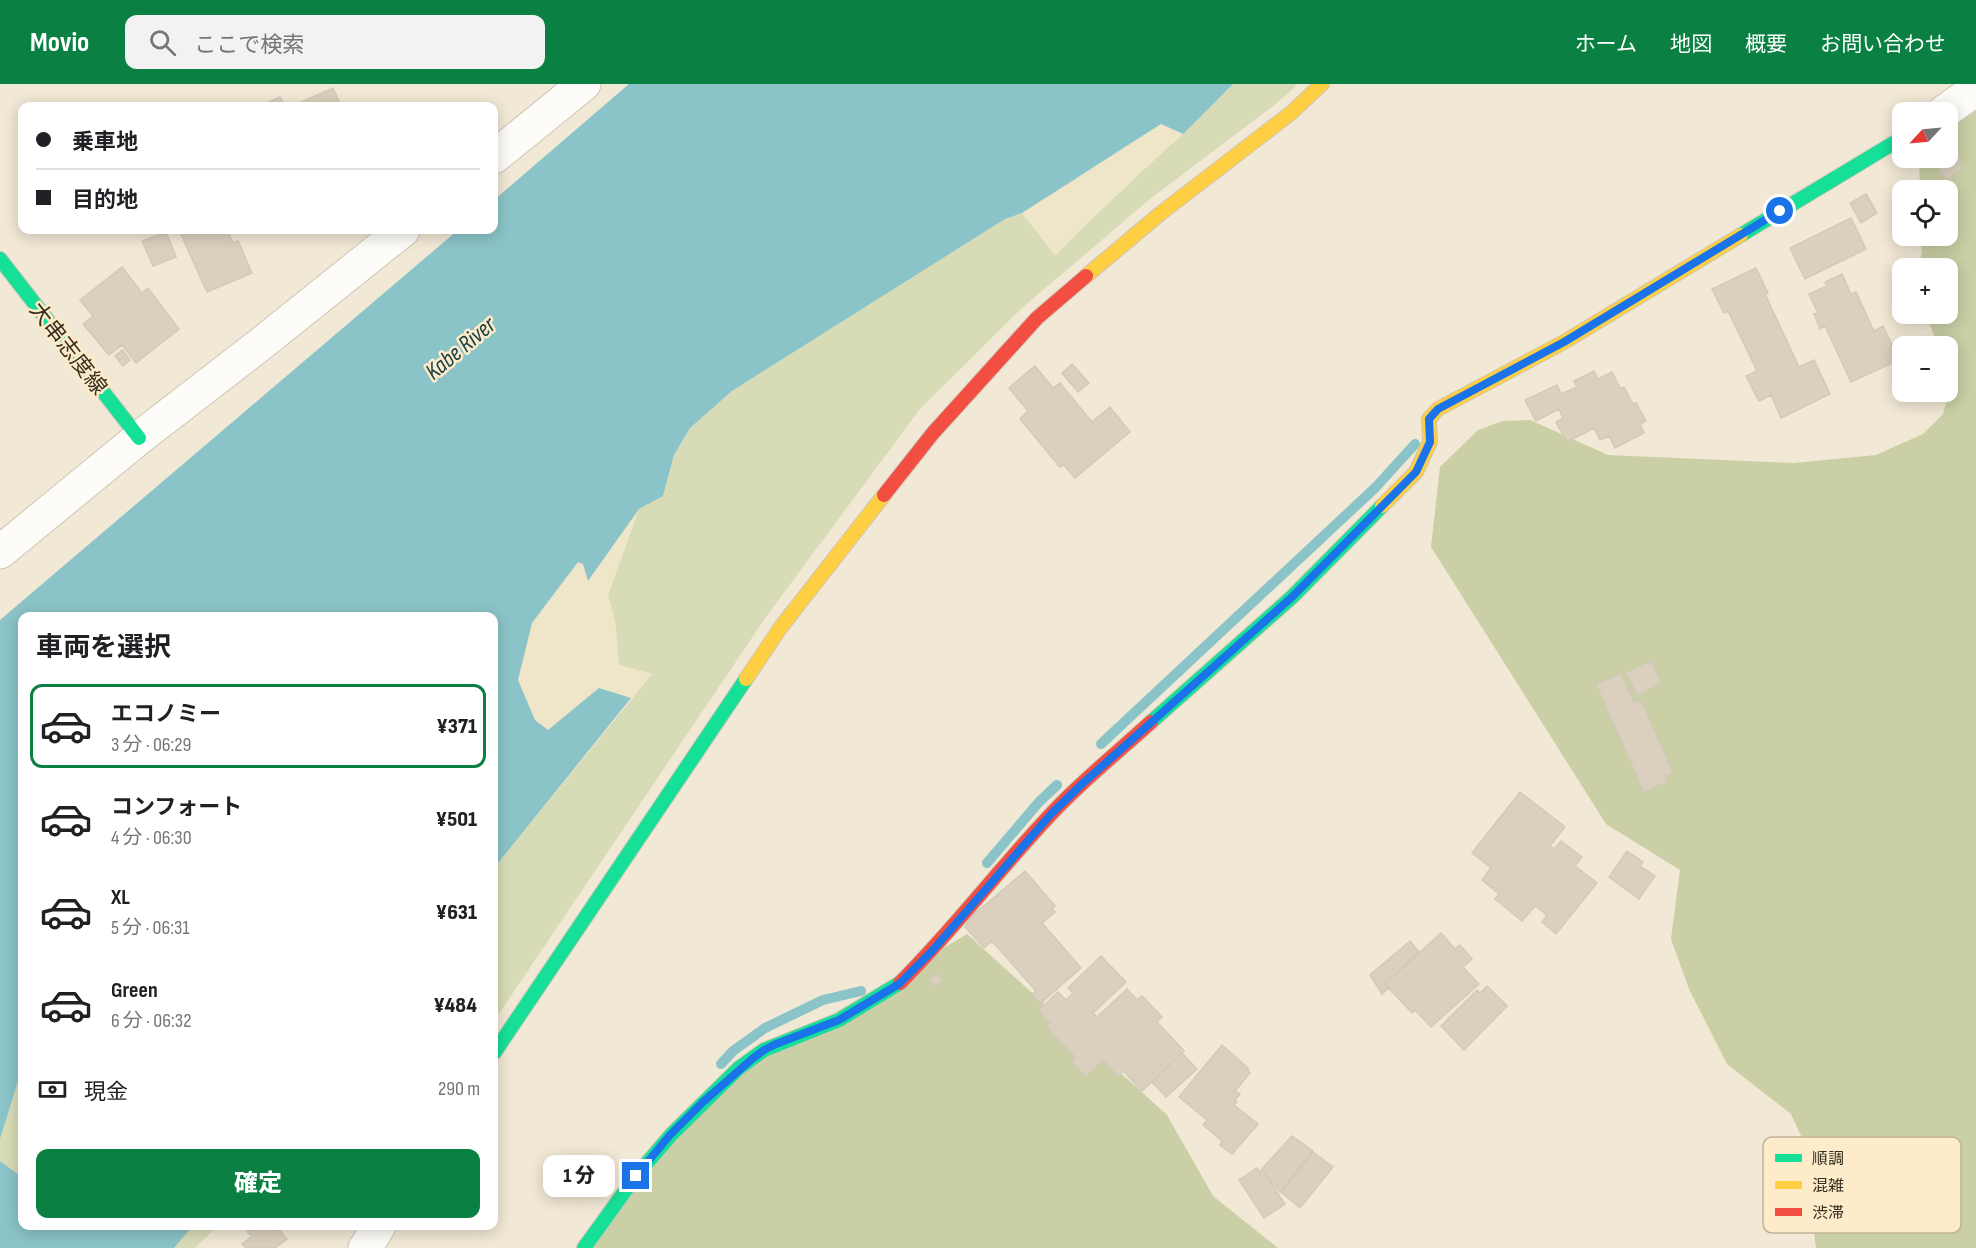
<!DOCTYPE html>
<html lang="ja">
<head>
<meta charset="utf-8">
<style>
	body { margin:0; font-family:"Sofia Sans Condensed","Noto Sans JP",sans-serif; background:#f2f2f2; color:#202124; height:100vh; display:flex; flex-direction:column; font-size:22px; white-space:nowrap }
	* { box-sizing:border-box; margin:0 }
	p { font-size:20px; color:#757577 }
	.icon { flex:none; width:33px; height:33px; fill:none; stroke:currentColor; stroke-width:2; stroke-linecap:round; stroke-linejoin:round }
	.map { position:relative; flex:1; overflow:hidden }
	.drawer { position:absolute; left:18px; top:528px; width:480px; height:618px; display:flex; flex-direction:column; background:#fff; border-radius:12px; box-shadow:0 3px 15px #0003 }
	.drawer>* { flex:none }
	.top-card { position:absolute; left:18px; top:18px; width:480px; height:132px; border-radius:12px; box-shadow:0 3px 15px #0003; display:grid; align-content:center; height:132px; padding:0 18px; background:#fff }
	.needle { width:39px; rotate:244deg }
	.fabs { position:absolute; left:1892px; top:18px; display:grid; gap:12px }
	.fabs a { display:grid; place-items:center; width:66px; height:66px; border-radius:12px; background:#fff; box-shadow:0 3px 15px #0003; font-size:30px }
	.end { position:absolute; width:27px; height:27px; margin:-14px; border:8px solid #1a73e8; background:#fff; box-shadow:0 0 0 3px #fff }
	.from { border-radius:50% }
	.bubble { position:absolute; height:42px; border-radius:12px; background:#fff; box-shadow:0 3px 15px #0003; font-size:20px; font-weight:800; line-height:42px; text-align:center }
	.top-card b { display:flex; align-items:center; gap:21px; height:57px; font-size:22px }
	.top-card b+b { border-top:2px solid #e0e0e0 }
	.top-card i { width:15px; height:15px; background:#202124 }
	ul { padding:0; list-style:none }
	li { display:flex; align-items:center; gap:18px; height:84px; margin:0 12px 9px; padding:0 6px; border:3px solid transparent; border-radius:12px }
	li div { flex:1 }
	li b { display:block; font-size:22px }
	li em { font-style:normal; font-weight:800 }
	li.current { border-color:#0b8043 }
	li>.icon { width:54px; height:54px; stroke-width:1.5 }
	h2 { padding:0 18px; font-size:27px; line-height:72px }
	.pay { display:flex; align-items:center; gap:15px; height:66px; padding:0 18px; font-size:22px }
	.pay p { margin-inline-start:auto }
	.action { display:flex; gap:12px; margin-top:auto; padding:12px 18px }
	.action a { flex:1; height:69px; border-radius:12px; background:#0b8043; color:#fff; font-size:24px; font-weight:800; line-height:69px; text-align:center }
	header { display:flex; align-items:center; gap:36px; box-sizing:border-box; height:84px; padding:0 30px; background:#0b8043; color:#fff }
	header strong { font-size:28px }
	nav { display:flex; gap:33px; margin-inline-start:auto; font-size:21px }
	.search { width:420px; height:54px; background:#f2f2f2; display:flex; align-items:center; gap:15px; box-sizing:border-box; padding:0 21px; border-radius:12px; color:#757577; font-size:22px }
	.map>svg:first-child { display:block }
	.green { fill:#d8dcb6 }
	.forest { fill:#cacfa5 }
	.sand { fill:#efe5c8 }
	.water { fill:#8bc4c8 }
	.lines { fill:none; stroke-linecap:round; stroke-linejoin:round }
	.stream { stroke:#8bc4c8; stroke-width:10 }
	.building { fill:#dad0bd; stroke:#d1cabb; stroke-width:1.5 }
	.street-casing { stroke:#cec6b7; stroke-width:35 }
	.fast-casing { stroke:#cec6b7; stroke-width:16 }
	.slow-casing { stroke:#cec6b7; stroke-width:16 }
	.jam-casing { stroke:#cec6b7; stroke-width:16 }
	.street { stroke:#fdfcf9; stroke-width:33 }
	.fast { stroke:#16e098; stroke-width:14 }
	.slow { stroke:#ffcf43; stroke-width:14 }
	.jam { stroke:#f24e42; stroke-width:14 }
	.route { stroke:#1a73e8; stroke-width:8 }
	.labels { text-anchor:middle; stroke-width:5; stroke-linejoin:round; paint-order:stroke }
	.street-label { font-size:22px; fill:#362f22; stroke:#fdebc9 }
	.water-label { font-size:24px; font-style:italic; fill:#1a4249; stroke:#fdebc9 }
	.key { fill:#fdebc9; stroke:#c1b397; stroke-width:1.5 }
	.key-label { font-size:16px; fill:#362f22 }
</style>
</head>
<body>
<header>
<strong>Movio</strong>
<div class="search"><svg class="icon" aria-label="search" viewBox="0 0 24 24"><circle cx="10" cy="10" r="6"/><path d="M15 15l6 6"/></svg>ここで検索</div>
<nav><a>ホーム</a><a>地図</a><a>概要</a><a>お問い合わせ</a></nav>
</header>
<div class="map">
<svg width="1976" height="1164" viewBox="0 0 1976 1164">
	<rect width="100%" height="100%" fill="#f1e8d5"/>
	<path class="green" d="M1233,0H1298L1277,19L1150,115L1023,223L920,325L766,533L494,937V784L652,590L619,581L615,537L608,511L639,425L663,412L674,371L690,344L732,307L1005,135L1022,129L1055,171C1113,113 1175,58 1233,0Z
		M22,989V1090L19,1091L0,1077V1055L19,994Z
		M193,1142H218L195,1164H174Z"/>
	<path class="forest" d="M1976,27V1164H1816L1802,1054L1791,1030L1727,980L1689,905L1671,855L1680,786L1606,740L1431,463L1440,383L1478,346L1503,337L1530,336L1608,371L1794,379L1876,371L1923,350L1943,330L1951,301L1947,288V262H1938L1926,230H1947V184H1917L1922,169L1921,152H1947V106H1920L1919,74H1947V45Z
		M967,850L1167,1031L1213,1112L1278,1164H579L732,990Z"/>
	<path class="sand" d="M1162,40L1183,50L1110,116L1055,171L1022,129Z
		M639,425L608,511L615,537L619,581L652,590L631,614L599,605L548,646L535,636L518,596L532,539L579,477L583,480L589,497Z"/>
	<path class="water" d="M629,0H1233L1183,50L1161,40L1022,129L1005,135L732,307L690,344L674,371L663,412L639,425L588,497L583,480L578,478L532,539L518,596L535,636L548,646L599,604L631,614L494,784V532H22V989L19,994L0,1055V536L458,146H494V116Z
		M0,1077L19,1091L22,1090V1142H193L174,1164H0Z"/>
	<g class="lines">
		<path class="stream" d="M1101,660L1376,403L1415,360
			M987,779L1039,718L1057,701
			M721,980L733,967L765,944L823,916L861,907"/>
	</g>
	<path class="building" d="M333,4L341,22H295V21Z
		M280,13L285,22H260Z
		M1956,54L1962,85L1946,96L1931,74H1947V60Z
		M1866,110L1877,129L1861,139L1850,119Z
		M1851,134L1866,165L1805,195L1790,164Z
		M179,146H227L233,159L238,157L252,189L207,208Z
		M166,148L176,173L153,182L142,157Z
		M122,183L142,209L148,204L179,245L136,279L122,261L109,271L83,240L93,232L80,216Z
		M1756,184L1768,209L1765,210L1799,283L1814,276L1830,310L1781,334L1771,311L1759,317L1746,292L1757,287L1728,227L1724,229L1712,205Z
		M1842,190L1851,210L1856,208L1874,247L1883,242L1899,276L1851,298L1825,242L1820,245L1814,230L1818,229L1809,210L1827,202L1825,198Z
		M122,266L130,276L123,282L115,272Z
		M1072,280L1089,299L1078,308L1062,289Z
		M1035,282L1053,304L1060,299L1092,338L1110,323L1130,348L1075,394L1064,381L1060,383L1020,335L1028,327L1009,304Z
		M1594,287L1598,295L1612,288L1620,304L1624,303L1633,320L1636,319L1646,337L1640,340L1644,349L1615,364L1609,352L1600,356L1594,344L1567,358L1556,338L1563,334L1559,325L1536,337L1525,316L1557,301L1561,310L1577,303L1574,297Z
		M1651,577L1661,600L1637,611L1626,588Z
		M1621,590L1634,619L1641,616L1673,689L1666,693L1668,697L1644,708L1596,600Z
		M1520,708L1565,743L1550,762L1554,765L1561,757L1582,773L1575,782L1597,799L1556,850L1542,838L1547,831L1535,822L1522,837L1495,815L1499,810L1482,796L1491,784L1472,769Z
		M1627,767L1643,778L1640,782L1655,792L1639,815L1609,793Z
		M1025,787L1055,822L1052,825L1055,828L1042,839L1081,884L1040,920L1032,910L1036,907L992,857L984,864L965,843L972,832Z
		M1441,849L1455,865L1460,861L1472,875L1463,883L1479,900L1431,943L1415,926L1412,929L1385,900Z
		M1410,857L1419,868L1385,900L1389,904L1382,910L1370,891Z
		M1101,872L1126,898L1093,929L1097,933L1127,905L1137,916L1142,912L1162,933L1157,938L1184,967L1142,1007L1123,987L1118,992L1103,976L1086,992L1072,978L1076,974L1046,942L1050,939L1039,926L1058,908L1066,916L1073,909L1068,904Z
		M936,889L943,895L936,903L929,897Z
		M1487,902L1507,922L1464,966L1441,942L1477,906L1480,909Z
		M1222,961L1248,984L1247,985L1250,989L1235,1007L1240,1010L1235,1016L1237,1018L1234,1021L1258,1040L1232,1070L1220,1061L1222,1057L1203,1041L1207,1036L1179,1013Z
		M1182,969L1197,985L1166,1013L1152,998Z
		M1292,1052L1313,1067L1280,1108L1261,1086Z
		M1313,1068L1333,1083L1300,1124L1281,1108Z
		M1257,1084L1263,1092L1265,1091L1285,1120L1264,1134L1239,1096Z
		M255,1142H276L287,1155L275,1164H246L242,1160L252,1152L247,1148Z"/>
	<g class="lines">
		<g class="street-casing">
			<path id="street" d="M1944,28L1976,5
				M494,73L584,0
				M0,468L139,354L262,259L403,146
				M365,1164L379,1142"/>
		</g>
		<g class="fast-casing">
			<path id="fast" d="M1741,151L1902,54
				M0,175L139,354
				M1151,638L1292,513L1382,422
				M494,969L746,595
				M584,1164L636,1092L671,1051L739,984L764,966L839,936L900,899"/>
		</g>
		<g class="slow-casing">
			<path id="slow" d="M1086,192L1161,129L1291,29L1322,0
				M1382,422L1416,388L1430,358L1429,335L1438,325L1564,258L1741,151
				M746,595L781,543L884,411"/>
		</g>
		<g class="jam-casing">
			<path id="jam" d="M884,411L933,349L1037,234L1086,192
				M900,899C954,845 1000,784 1053,728C1083,696 1118,668 1151,638"/>
		</g>
		<use href="#street" class="street"/>
		<use href="#fast" class="fast"/>
		<use href="#slow" class="slow"/>
		<use href="#jam" class="jam"/>
	</g>
	<g class="lines">
		<path class="route" d="M636,1092L670,1051L703,1018L752,975L764,966L776,960L839,936L899,900L932,867L1052,729L1082,700L1292,513L1416,388L1430,358L1429,335L1438,325L1564,258L1780,127"/>
	</g>
	<g class="labels">
		<g class="street-label">
			<text transform="translate(69 264) rotate(52)" y="8">大串志度線</text>
		</g>
		<g class="water-label">
			<text transform="translate(460 264) rotate(-40)" y="8">Kabe River</text>
		</g>
	</g>
	<rect x="1763" y="1053" width="198" height="96" rx="9" class="key"/>
	<rect x="1775" y="1070" width="27" height="8" fill="#16e098"/>
	<rect x="1775" y="1097" width="27" height="8" fill="#ffcf43"/>
	<rect x="1775" y="1124" width="27" height="8" fill="#f24e42"/>
	<g class="key-label">
		<text x="1812" y="1080">順調</text>
		<text x="1812" y="1107">混雑</text>
		<text x="1812" y="1134">渋滞</text>
	</g>
</svg>
<div class="fabs">
<a><svg class="needle" viewBox="-14 -14 28 28"><path d="M0-13l5 13h-10z" fill="#e53935"/><path d="M0 13l5-13h-10z" fill="#757577"/></svg></a>
<a><svg class="icon" aria-label="locate" viewBox="0 0 24 24"><circle cx="12" cy="12" r="6"/><path d="M12 2v4M12 18v4M2 12h4M18 12h4"/></svg></a>
<a>+</a>
<a>−</a>
</div>
<i class="end from" style="left:1780px;top:127px"></i>
<i class="end" style="left:636px;top:1092px"></i>
<div class="bubble" style="left:543px;top:1071px;width:72px">1 分</div>
<div class="top-card">
<b><i class="from"></i>乗車地</b>
<b><i></i>目的地</b>
</div>
<section class="drawer">
<h2>車両を選択</h2>
<ul>
<li class="current"><svg class="icon" aria-label="car" viewBox="0 0 24 24"><path d="M5 17H2v-5l4-1 3-4h7l3 4 3 1v5h-3M9 17h6M6 11h13"/><circle cx="7" cy="17" r="2"/><circle cx="17" cy="17" r="2"/></svg><div><b>エコノミー</b><p>3 分 · 06:29</p></div><em>¥371</em></li>
<li><svg class="icon" aria-label="car" viewBox="0 0 24 24"><path d="M5 17H2v-5l4-1 3-4h7l3 4 3 1v5h-3M9 17h6M6 11h13"/><circle cx="7" cy="17" r="2"/><circle cx="17" cy="17" r="2"/></svg><div><b>コンフォート</b><p>4 分 · 06:30</p></div><em>¥501</em></li>
<li><svg class="icon" aria-label="car" viewBox="0 0 24 24"><path d="M5 17H2v-5l4-1 3-4h7l3 4 3 1v5h-3M9 17h6M6 11h13"/><circle cx="7" cy="17" r="2"/><circle cx="17" cy="17" r="2"/></svg><div><b>XL</b><p>5 分 · 06:31</p></div><em>¥631</em></li>
<li><svg class="icon" aria-label="car" viewBox="0 0 24 24"><path d="M5 17H2v-5l4-1 3-4h7l3 4 3 1v5h-3M9 17h6M6 11h13"/><circle cx="7" cy="17" r="2"/><circle cx="17" cy="17" r="2"/></svg><div><b>Green</b><p>6 分 · 06:32</p></div><em>¥484</em></li>
</ul>
<div class="pay"><svg class="icon" aria-label="cash" viewBox="0 0 24 24"><path d="M3 7h18v10H3z"/><circle cx="12" cy="12" r="2"/></svg>現金<p>290 m</p></div>
<div class="action"><a>確定</a></div>
</section>
</div>
</body>
</html>
